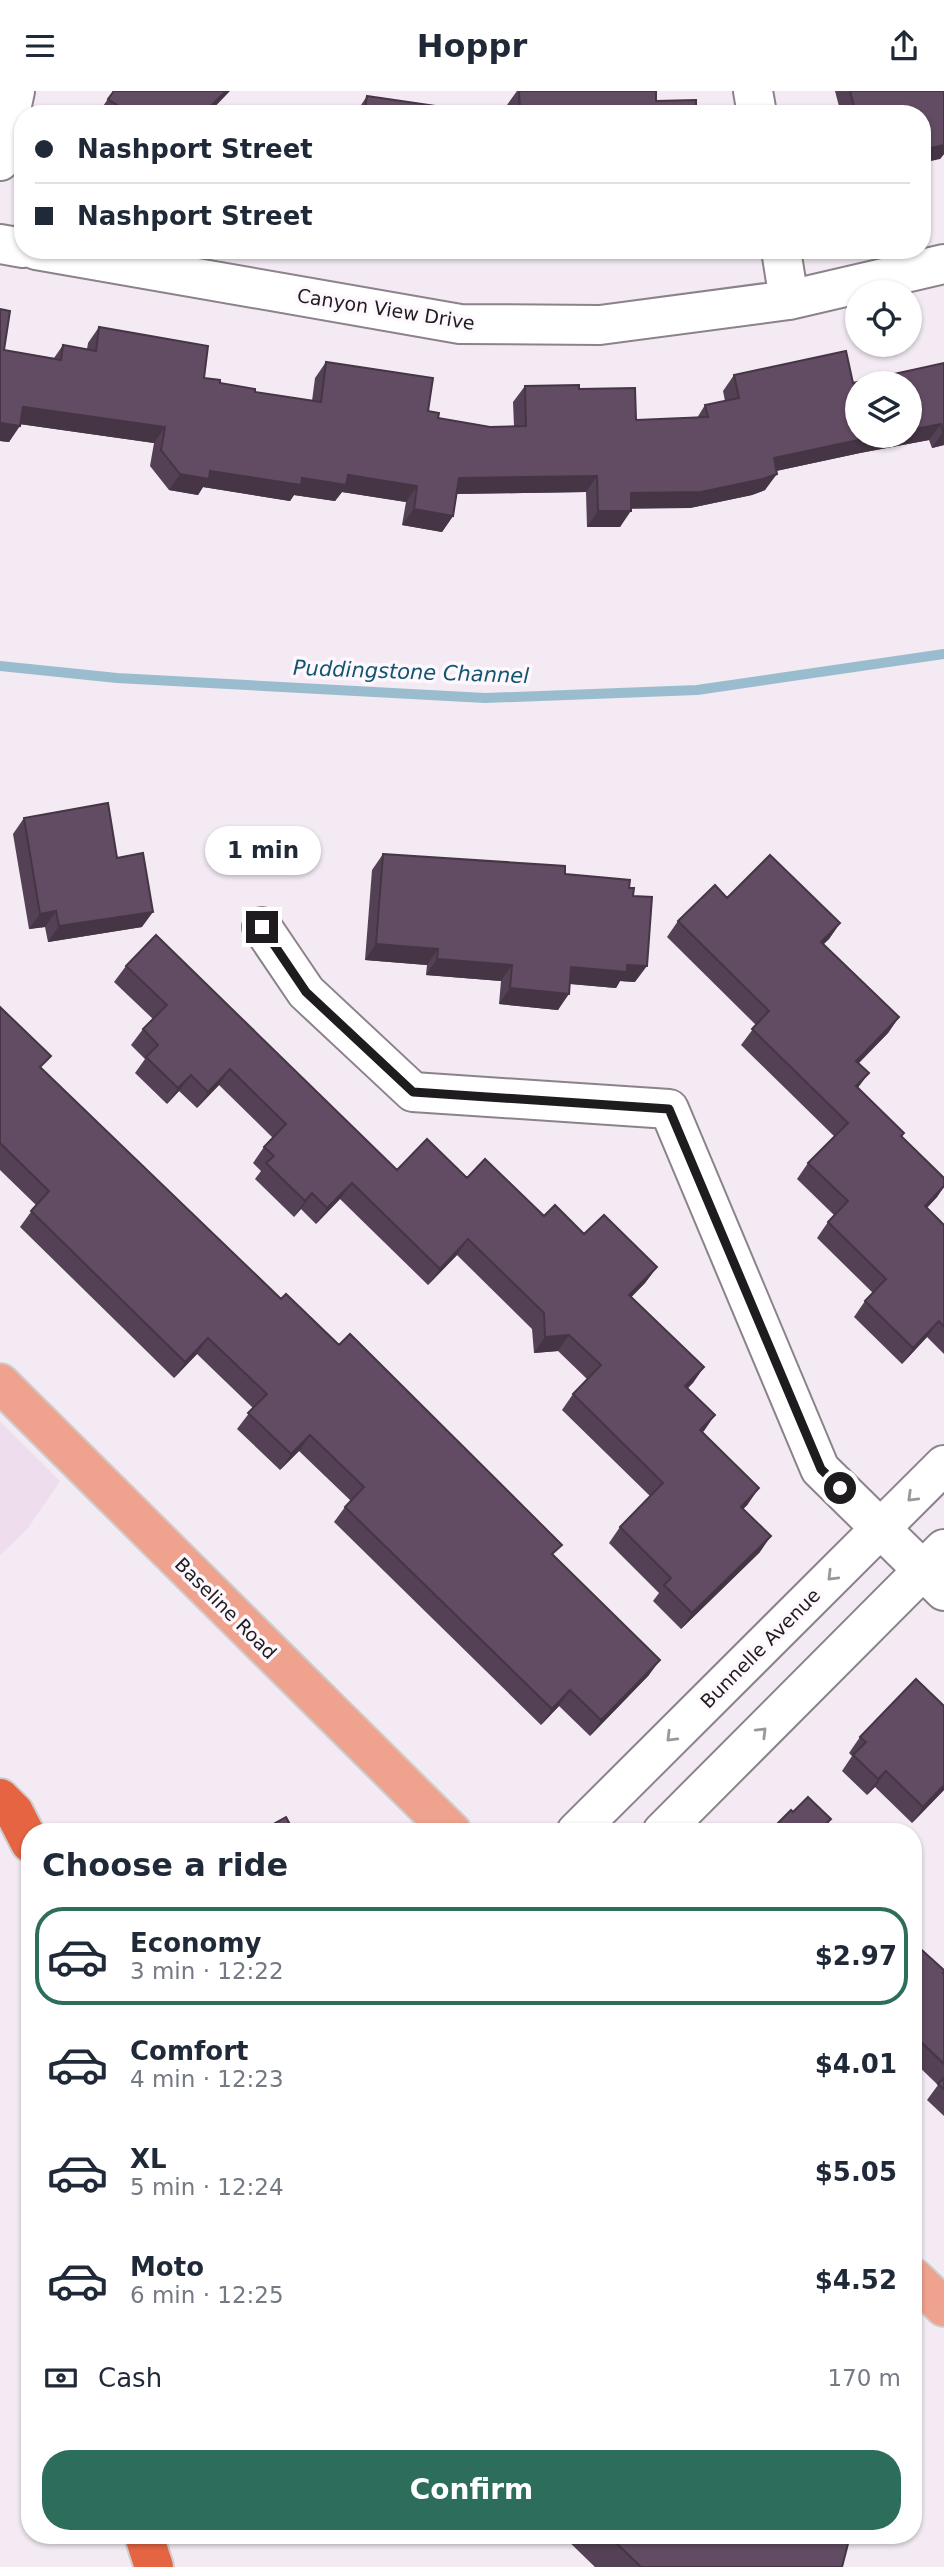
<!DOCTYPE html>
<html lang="en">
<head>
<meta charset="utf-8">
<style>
	body { margin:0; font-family:"DejaVu Sans",sans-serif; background:#f2f2f3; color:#1f2937; height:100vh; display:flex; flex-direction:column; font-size:26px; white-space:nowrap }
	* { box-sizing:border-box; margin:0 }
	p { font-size:23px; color:#747a83 }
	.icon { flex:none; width:38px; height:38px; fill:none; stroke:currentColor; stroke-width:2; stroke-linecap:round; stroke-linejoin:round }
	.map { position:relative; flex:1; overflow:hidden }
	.panel { position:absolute; left:21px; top:1732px; width:901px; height:721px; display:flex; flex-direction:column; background:#fff; border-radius:28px; box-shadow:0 2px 5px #0004 }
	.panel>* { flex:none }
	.banner { position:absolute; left:14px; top:14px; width:917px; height:154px; border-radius:28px; box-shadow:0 2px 5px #0004; display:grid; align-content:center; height:154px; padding:0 21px; background:#fff }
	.fabs { position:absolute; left:845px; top:189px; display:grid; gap:14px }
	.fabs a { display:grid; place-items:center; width:77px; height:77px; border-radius:50%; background:#fff; box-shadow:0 2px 5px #0004; font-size:35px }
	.end { position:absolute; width:32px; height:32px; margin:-16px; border:9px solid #1f1c1f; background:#fff; box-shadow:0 0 0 4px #fff }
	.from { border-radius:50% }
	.bubble { position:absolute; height:49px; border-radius:24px; background:#fff; box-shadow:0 2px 5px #0004; font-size:23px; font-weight:800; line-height:49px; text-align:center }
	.banner b { display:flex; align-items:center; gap:24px; height:66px; font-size:26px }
	.banner b+b { border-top:2px solid #e0e1e3 }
	.banner i { width:18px; height:18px; background:#1f2937 }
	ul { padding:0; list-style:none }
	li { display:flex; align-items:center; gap:21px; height:98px; margin:0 14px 10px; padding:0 7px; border:4px solid transparent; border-radius:28px }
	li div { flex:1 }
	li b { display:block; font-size:26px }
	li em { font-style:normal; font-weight:800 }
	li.selected { border-color:#2c6d5c }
	li>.icon { width:63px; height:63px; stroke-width:1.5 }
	h2 { padding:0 21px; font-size:32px; line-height:84px }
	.pay { display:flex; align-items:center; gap:18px; height:77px; padding:0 21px; font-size:26px }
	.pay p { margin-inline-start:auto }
	.primary-button { display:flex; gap:14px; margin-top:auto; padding:14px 21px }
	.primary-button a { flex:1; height:80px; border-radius:28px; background:#2c6d5c; color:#fff; font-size:28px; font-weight:800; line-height:80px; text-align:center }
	header { display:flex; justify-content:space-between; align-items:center; height:91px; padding:0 21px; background:#fff; font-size:32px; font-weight:800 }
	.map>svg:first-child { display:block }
	.built { fill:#eddded }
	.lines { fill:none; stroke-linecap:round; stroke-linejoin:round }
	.stream { stroke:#99bdce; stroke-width:10 }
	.minor-casing { stroke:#8b828b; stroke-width:42 }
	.major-casing { stroke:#cecdce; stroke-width:42 }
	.highway-casing { stroke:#cecdce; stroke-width:42 }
	.minor { stroke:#fff; stroke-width:38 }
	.major { stroke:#efa38e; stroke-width:38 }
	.highway { stroke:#e56543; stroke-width:38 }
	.wall { fill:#544155 }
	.shaded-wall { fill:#453545 }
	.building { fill:#624c63; stroke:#453545; stroke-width:2 }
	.oneway { stroke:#9a999a }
	.route { stroke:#1f1c1f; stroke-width:9 }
	.labels { text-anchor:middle; stroke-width:7; stroke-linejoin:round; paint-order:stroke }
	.street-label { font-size:19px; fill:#1f1c1f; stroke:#fef8fe }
	.water-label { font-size:21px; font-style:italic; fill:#11556e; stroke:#fef8fe }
</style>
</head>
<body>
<header><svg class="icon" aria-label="menu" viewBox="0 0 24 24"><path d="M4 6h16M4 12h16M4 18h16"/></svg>Hoppr<svg class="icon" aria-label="share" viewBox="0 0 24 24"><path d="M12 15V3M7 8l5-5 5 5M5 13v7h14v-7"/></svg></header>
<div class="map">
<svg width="944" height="2476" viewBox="0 0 944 2476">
	<rect width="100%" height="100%" fill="#f3eaf3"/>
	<path class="built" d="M0,1330L60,1390L28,1437L0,1464Z"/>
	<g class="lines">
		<path class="stream" d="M0,575L117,587L485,607L697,599L944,563"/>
		<g class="minor-casing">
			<path id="minor" d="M753,0L757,23
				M0,70L15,0
				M0,153L23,157
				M36,159L460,233L600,234L789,209L944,173
				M781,159L789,209
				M262,836L306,901L413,1001L669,1018L820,1378L944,1500
				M576,1741L944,1374
				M662,1741L944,1458"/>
		</g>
		<g class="major-casing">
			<path id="major" d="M0,1292L452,1741
				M914,2187L944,2216"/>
		</g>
		<g class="highway-casing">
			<path id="highway" d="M0,1707L14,1721L30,1752
				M144,2445L154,2476"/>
		</g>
		<use href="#minor" class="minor"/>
		<use href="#major" class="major"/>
		<use href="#highway" class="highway"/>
	</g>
	<path class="wall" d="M113,0L214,16L224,23H98Z
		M517,0H656V10L508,21L507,14Z
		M835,0H944V63L940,68L922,23H841Z
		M367,5L449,23H355Z
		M0,218L4,259L54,267L63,254L87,258L88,252L99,236L204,287L255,301L312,310L315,287L326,271L428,320L438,327L490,336L514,335L513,311L525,295L579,298L636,329L697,327L705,314L725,310L723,300L734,284L853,292L944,272V354L932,357L929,349L860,362L776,380L765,399L752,404L690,417H631L620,436H587L586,401L457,403L453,425L442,441L402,434L406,411L342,401L335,410L294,404L290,410L203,396L198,404L169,399L150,375L154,352L20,333L9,351L0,350Z
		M24,727L117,767L142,836L48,851L45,836L29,838L13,743Z
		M383,763L565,783L629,797L633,805L635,891L620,890L616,897L570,893L558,919L499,913L501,890L426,884L427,874L365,869L372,779Z
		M727,807L840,832L829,848L823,853L899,926L888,942L859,972L858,997L904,1042L902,1046L944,1087V1096L937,1106L927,1117L944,1134V1263L927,1246L902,1273L854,1226L865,1210L873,1202L817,1147L828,1131L834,1124L797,1088L808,1072L835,1046L741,954L756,934L667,846L678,830Z
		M126,875L397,1079L467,1087L544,1125L657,1176L645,1192L631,1206L704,1276L688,1297L703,1341L748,1413L743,1418L760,1461L681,1538L653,1510L659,1502L609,1452L620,1436L650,1405L562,1319L573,1303L587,1288L558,1260L534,1262L532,1238L457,1164L428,1194L340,1108L316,1133L301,1118L294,1126L255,1088L261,1080L253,1072L264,1056L273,1047L219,994L197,1017L179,1000L167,1013L135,982L145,968L131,954L143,938L153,928L114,891Z
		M0,916L42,978L281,1208L554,1465L649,1584L590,1645L559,1615L541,1634L334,1431L345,1416L351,1410L299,1360L280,1379L237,1338L253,1317L197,1263L174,1287L20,1136L36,1114L0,1079Z
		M944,1615V1699L912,1732L875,1696L867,1704L842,1680L852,1665L849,1662L860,1646Z
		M914,1852L944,1883V2025L927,2009L938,1994L914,1971Z
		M563,2445H855L848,2452L842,2476H595Z"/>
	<path class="shaded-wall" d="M226,0H230L208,23L212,14Z
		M944,54V63L940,68L922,72V59Z
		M23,316L165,336L154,352L12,332Z
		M0,332L20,335L9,351L0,350Z
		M941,333L929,349L860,362L762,383L774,367L877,345H910V339Z
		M943,341H944V354L932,357Z
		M210,380L302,387L348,384L417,395L406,411L342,401L335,410L294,404L290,410L203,396L198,404L169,399L180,383Z
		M777,383L765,399L752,404L690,417L619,418L631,402Z
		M597,385L586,401L448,403L459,387Z
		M414,418L453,425L442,441L402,434Z
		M598,420H631L620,436H587Z
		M56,820L45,836L29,838L40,823Z
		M153,821L142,836L48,851L59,835Z
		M840,832L829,848L810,867L821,851Z
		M376,853L438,858L427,874L365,869Z
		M437,868L512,874L501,890L426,884Z
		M627,874L647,875L635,891L620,890L616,897L560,892L571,876Z
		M510,897L569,903L558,919L499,913Z
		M899,926L888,942L845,986L856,970Z
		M230,978L219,994L197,1017L208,1001Z
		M869,982L857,998L856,995Z
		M191,984L179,1000L167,1013L178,997Z
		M352,1092L340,1108L316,1133L327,1117Z
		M944,1095L937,1106L914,1130L925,1115Z
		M312,1102L301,1118L294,1126L305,1110Z
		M468,1148L457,1164L428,1194L440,1178Z
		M657,1176L645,1192L618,1220L629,1204Z
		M939,1230L927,1246L902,1273L913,1257Z
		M569,1244L558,1260L534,1262L545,1246Z
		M208,1247L197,1263L174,1287L185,1271Z
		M704,1276L693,1292L674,1311L685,1295Z
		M715,1324L704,1340L689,1355L700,1339Z
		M310,1344L299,1360L280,1379L291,1363Z
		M759,1397L748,1413L730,1432L741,1416Z
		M771,1445L760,1461L681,1538L692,1522Z
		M660,1569L649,1584L590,1645L601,1629Z
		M570,1599L559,1615L541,1634L552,1618Z
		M886,1680L875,1696L867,1704L878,1688Z
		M944,1694V1699L912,1732L923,1716Z"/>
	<path class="building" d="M114,0H226L212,14L224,23H116L120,16L108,8Z
		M519,0H656V10L696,9V23H472L520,21Z
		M850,0H944V54L922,59V23H856Z
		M367,5L450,17L449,23H364Z
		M0,218L10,220L4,259L61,269L63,254L96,260L99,236L208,255L204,287L220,289V292L255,298V301L321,311L326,271L433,287L428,320L439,322L438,327L490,336L526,335L525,295L579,294V298L635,297L636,329L708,326L705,314L739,307L734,284L846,260L853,292L944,272V341H943L941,333L910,339V292H858V345H877L774,367L777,383L763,388L701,401L631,402V420H598L597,385L459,387L453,425L414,418L417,395L348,384L346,394L302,387L301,394L210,380L209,388L180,383L161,359L165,336L23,316L20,335L0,332Z
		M108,712L117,767L143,762L153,821L59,835L56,820L40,823L24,727Z
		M383,763L565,775V783L630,789L629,797H634L633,805L652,806L647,875L627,874V881L571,876L569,903L510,897L512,874L437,868L438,858L376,853Z
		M770,764L840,832L821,851L899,926L856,970L869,982L856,995L904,1042L901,1045L944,1087V1095L925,1115L944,1134V1236L939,1230L913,1257L865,1210L886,1188L828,1131L848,1110L808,1072L848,1032L752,938L769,920L678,830L715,794L727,807Z
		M156,844L397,1079L427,1048L467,1087L485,1068L544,1125L555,1114L584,1143L604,1124L657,1176L629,1204L704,1276L685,1295L715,1324L700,1339L759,1397L741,1416L771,1445L692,1522L664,1494L671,1487L620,1436L663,1392L573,1303L601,1274L569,1244L545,1246L544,1222L468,1148L440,1178L352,1092L327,1117L312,1102L305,1110L266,1072L274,1065L264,1056L286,1033L230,978L208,1001L191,984L178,997L146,966L158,954L143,938L167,914L126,875Z
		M0,916L51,965L40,976L281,1208L286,1203L339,1254L350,1243L562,1454L552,1463L660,1569L601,1629L570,1599L552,1618L345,1416L364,1396L310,1344L291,1363L248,1322L267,1303L208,1247L185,1271L31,1120L49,1100L0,1052Z
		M916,1588L944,1615V1694L923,1716L886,1680L878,1688L853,1664L866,1651L860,1646Z
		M808,1706L831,1728L821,1738L825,1741H769L791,1719L793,1721Z
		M286,1726L294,1741H259Z
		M914,1852L944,1879L943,1882L944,1883V1973L914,1944Z
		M944,1987V1998L938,1993Z
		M609,2445H850L842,2476H641Z"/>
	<defs><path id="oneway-chevron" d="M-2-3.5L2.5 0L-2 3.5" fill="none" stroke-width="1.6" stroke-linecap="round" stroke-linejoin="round" transform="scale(1.75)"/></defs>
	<g class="oneway">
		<use href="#oneway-chevron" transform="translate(912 1406) rotate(136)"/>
		<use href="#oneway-chevron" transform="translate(832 1485) rotate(135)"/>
		<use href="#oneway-chevron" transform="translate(762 1641) rotate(-45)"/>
		<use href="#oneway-chevron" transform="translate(671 1646) rotate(135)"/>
	</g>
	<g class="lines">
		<path class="route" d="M262,836L306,901L413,1001L669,1018L821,1378L840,1397"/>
	</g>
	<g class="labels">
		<g class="street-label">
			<text transform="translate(386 218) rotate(9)" y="7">Canyon View Drive</text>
			<text transform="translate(226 1517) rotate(45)" y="7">Baseline Road</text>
			<text transform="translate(760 1557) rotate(-45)" y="7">Bunnelle Avenue</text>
		</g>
		<g class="water-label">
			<text transform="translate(411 581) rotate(2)" y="7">Puddingstone Channel</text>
		</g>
	</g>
</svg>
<div class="fabs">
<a><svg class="icon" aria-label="locate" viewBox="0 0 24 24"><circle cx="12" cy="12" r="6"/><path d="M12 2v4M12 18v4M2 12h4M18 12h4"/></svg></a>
<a><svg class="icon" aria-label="layers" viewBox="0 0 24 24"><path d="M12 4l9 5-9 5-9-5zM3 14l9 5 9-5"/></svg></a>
</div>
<i class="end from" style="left:840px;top:1397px"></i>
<i class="end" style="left:262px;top:836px"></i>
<div class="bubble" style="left:205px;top:735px;width:116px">1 min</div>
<div class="banner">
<b><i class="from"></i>Nashport Street</b>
<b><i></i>Nashport Street</b>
</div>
<section class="panel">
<h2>Choose a ride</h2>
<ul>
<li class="selected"><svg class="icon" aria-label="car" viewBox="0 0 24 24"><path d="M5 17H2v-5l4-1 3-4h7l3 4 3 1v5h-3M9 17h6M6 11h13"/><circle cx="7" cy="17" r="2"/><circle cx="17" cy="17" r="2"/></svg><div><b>Economy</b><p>3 min · 12:22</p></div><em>$2.97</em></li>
<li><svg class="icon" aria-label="car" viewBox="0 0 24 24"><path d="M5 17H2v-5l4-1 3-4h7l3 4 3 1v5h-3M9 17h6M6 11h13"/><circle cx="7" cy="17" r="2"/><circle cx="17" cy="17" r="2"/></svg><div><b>Comfort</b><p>4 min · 12:23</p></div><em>$4.01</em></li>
<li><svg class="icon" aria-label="car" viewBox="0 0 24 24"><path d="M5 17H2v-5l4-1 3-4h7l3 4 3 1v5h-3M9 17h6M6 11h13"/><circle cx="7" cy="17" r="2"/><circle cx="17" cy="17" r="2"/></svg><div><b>XL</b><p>5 min · 12:24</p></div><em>$5.05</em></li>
<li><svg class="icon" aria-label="car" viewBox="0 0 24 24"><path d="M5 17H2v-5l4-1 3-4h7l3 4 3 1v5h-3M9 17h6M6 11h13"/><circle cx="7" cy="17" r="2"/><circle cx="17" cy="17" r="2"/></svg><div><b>Moto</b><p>6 min · 12:25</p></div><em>$4.52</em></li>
</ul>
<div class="pay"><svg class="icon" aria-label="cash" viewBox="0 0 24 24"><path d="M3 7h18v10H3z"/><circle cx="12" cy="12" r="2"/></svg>Cash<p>170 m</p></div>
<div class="primary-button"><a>Confirm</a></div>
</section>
</div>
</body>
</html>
